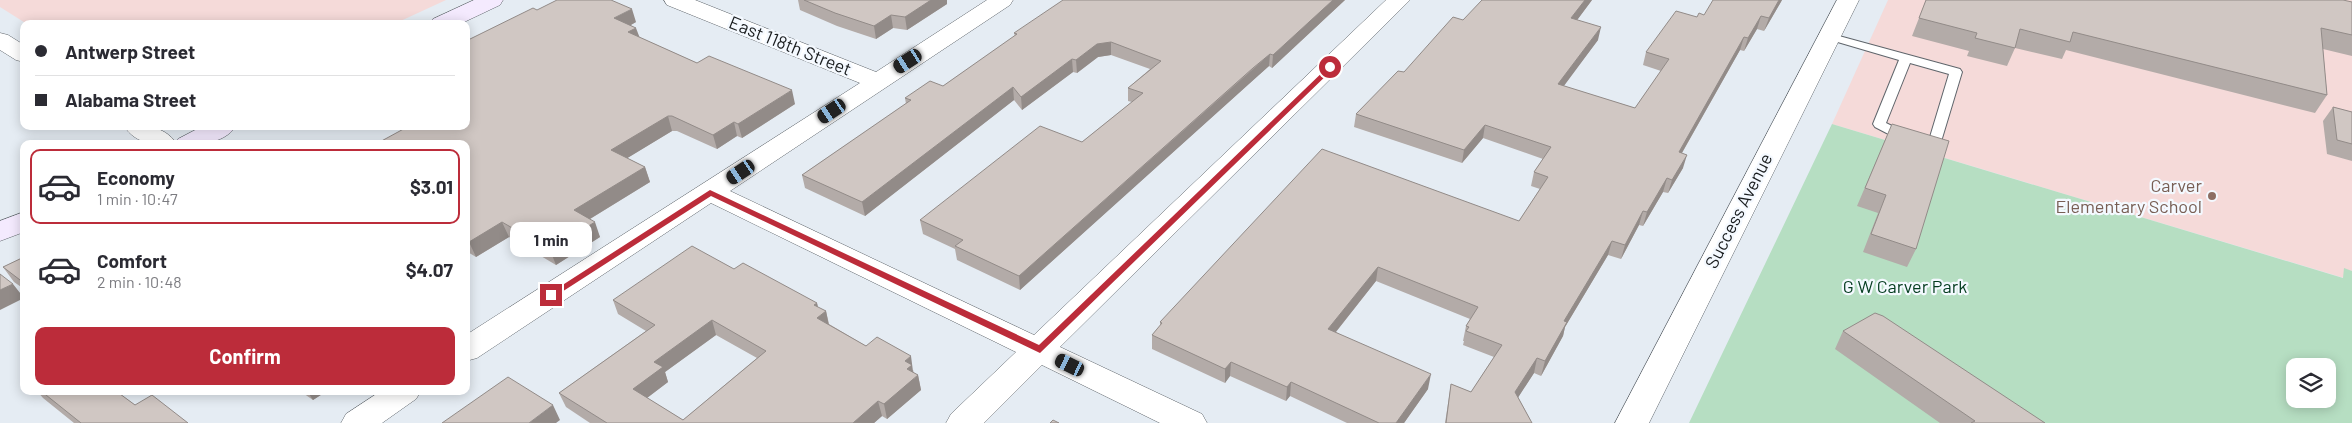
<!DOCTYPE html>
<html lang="en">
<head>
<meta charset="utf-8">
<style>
	body { margin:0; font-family:Barlow,sans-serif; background:#f7f7f7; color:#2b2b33; height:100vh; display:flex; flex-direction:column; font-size:19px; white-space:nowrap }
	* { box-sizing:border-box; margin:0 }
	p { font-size:16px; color:#7c7c81 }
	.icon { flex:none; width:28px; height:28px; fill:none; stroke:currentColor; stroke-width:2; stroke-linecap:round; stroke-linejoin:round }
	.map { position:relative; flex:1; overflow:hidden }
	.details { position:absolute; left:20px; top:140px; width:450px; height:255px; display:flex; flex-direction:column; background:#fff; border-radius:10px; box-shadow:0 2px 12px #0003 }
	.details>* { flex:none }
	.guide { position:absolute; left:20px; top:20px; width:450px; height:110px; border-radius:10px; box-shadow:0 2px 12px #0003; display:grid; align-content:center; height:110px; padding:0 15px; background:#fff }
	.buttons { position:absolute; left:2286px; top:358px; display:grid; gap:10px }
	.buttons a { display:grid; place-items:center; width:50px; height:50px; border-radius:10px; background:#fff; box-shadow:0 2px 12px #0003; font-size:25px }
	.end { position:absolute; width:22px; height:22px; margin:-11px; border:6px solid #bc2c3a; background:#fff; box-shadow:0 0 0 2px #fff }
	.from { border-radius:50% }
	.bubble { position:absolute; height:35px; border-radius:10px; background:#fff; box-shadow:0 2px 12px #0003; font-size:16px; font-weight:700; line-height:35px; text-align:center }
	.car { position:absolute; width:15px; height:30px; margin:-15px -8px; border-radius:6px; box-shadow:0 0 4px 1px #0007; background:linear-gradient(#222 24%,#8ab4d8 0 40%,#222 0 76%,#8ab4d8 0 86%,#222 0) }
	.guide b { display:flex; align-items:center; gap:18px; height:48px; font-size:19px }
	.guide b+b { border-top:1px solid #e1e1e2 }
	.guide i { width:12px; height:12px; background:#2b2b33 }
	ul { padding:9px 0 0; list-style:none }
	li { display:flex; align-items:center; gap:15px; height:75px; margin:0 10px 8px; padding:0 5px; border:2px solid transparent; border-radius:10px }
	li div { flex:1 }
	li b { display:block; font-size:19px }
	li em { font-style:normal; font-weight:700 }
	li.active { border-color:#bc2c3a }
	li>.icon { width:45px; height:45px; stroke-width:1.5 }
	.primary-button { display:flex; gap:10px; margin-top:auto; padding:10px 15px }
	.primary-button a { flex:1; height:58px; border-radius:10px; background:#bc2c3a; color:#fff; font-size:20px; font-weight:700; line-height:58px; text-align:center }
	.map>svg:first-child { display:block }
	.education { fill:#f5dad9 }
	.green { fill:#b6dec2; fill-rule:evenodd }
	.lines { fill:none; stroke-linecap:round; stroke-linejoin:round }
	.service-casing { stroke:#5f656b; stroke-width:2 }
	.minor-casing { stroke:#5f656b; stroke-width:1 }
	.secondary-casing { stroke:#5f656b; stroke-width:1 }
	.service { fill:#fff; fill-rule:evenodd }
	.minor { fill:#fff; fill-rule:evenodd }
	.secondary { fill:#f4eafe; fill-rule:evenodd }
	.wall { fill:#b3aba8; fill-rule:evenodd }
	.shaded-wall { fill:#928b88 }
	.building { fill:#d0c7c3; stroke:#928b88; fill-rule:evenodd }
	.route { fill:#bc2c3a }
	.education-dot { fill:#8d6e63; stroke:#f4f9ff; stroke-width:2 }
	.labels { text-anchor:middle; stroke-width:4.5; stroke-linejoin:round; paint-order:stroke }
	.street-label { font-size:18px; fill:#191c1e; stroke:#f4f9ff }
	.education-label { font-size:18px; fill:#785e54; stroke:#f4f9ff; text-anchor:end }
	.park-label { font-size:18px; fill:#043c1f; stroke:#f4f9ff }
</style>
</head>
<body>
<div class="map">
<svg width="2352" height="423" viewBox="0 0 2352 423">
	<rect width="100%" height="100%" fill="#e5ecf3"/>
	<path class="education" d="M0,0H446L394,24H27L0,7Z
		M1888,0H2352V271L2344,269V278L1832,124Z"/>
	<path class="green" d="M1832,124L2343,278L2344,268L2352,271V423H1689ZM2295,366H2328V399H2295Z"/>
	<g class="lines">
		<g class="service-casing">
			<path id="service" d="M1828,33L1960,69L1962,72L1940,145L1935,146L1900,140L1875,127L1873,124L1899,60L1824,38L1822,36ZM1910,63L1949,74L1930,137L1908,134L1886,123Z"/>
		</g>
		<g class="minor-casing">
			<path id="minor" d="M664,0H695L876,72L987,0H1013L1010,5L730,191L1034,335L1386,0H1410L1060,347L1202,414L1207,423H1160L1042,365L984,423H946L951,414L1016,352L711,203L477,358L466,361V335L860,83L667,5Z
				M1837,0H1859L1649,423H1615Z
				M0,33L8,35L24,45V62L16,60L0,50Z
				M124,126C144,126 163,124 177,144C156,144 137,146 124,126Z
				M381,391H421L416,399L382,423H341L346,414Z"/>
		</g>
		<g class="secondary-casing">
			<path id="secondary" d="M474,0H503L500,5L460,24H430L433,19Z
				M203,126H236C223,146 195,144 174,144L178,139Z
				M24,212V232L0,241V221Z"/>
		</g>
		<use href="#service" class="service"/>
		<use href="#minor" class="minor"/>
		<use href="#secondary" class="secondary"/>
	</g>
	<path class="wall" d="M798,0H947V4L907,30L893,28L876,39L837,26L800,10Z
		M1345,0L1272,68L1269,66L1252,81L1020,290L957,260L955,249L923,234L920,220L1082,142L1132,102L1128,101V88L1150,69L1111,55L1098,57L1077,73L1073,72L1022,110L1014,100L865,216L805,188L802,175L906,104L905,98L943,86L1015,36L1014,33Z
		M1592,0L1577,20L1598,40L1563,86L1635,108L1661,71L1643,65L1646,52L1697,17L1704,15L1782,0L1764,31L1757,29L1744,51L1740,50L1682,153L1683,168L1668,193L1663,192L1643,226L1639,225L1621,259L1608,255L1565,327L1563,336L1541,376L1534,373L1518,397L1532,423H1445L1451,384L1471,392L1494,357L1463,345L1464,341H1463L1466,326L1470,319L1376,281L1336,332L1428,389L1404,423H1347L1290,396L1286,401L1230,376L1225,383L1152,349V335L1160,326V322L1519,221L1540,189L1531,186L1534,172L1543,159L1483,138L1462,163L1354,127L1356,114L1463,20Z
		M1926,0L2352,2V56L2323,49L2327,95L2315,113L2066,50L2062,59L2015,48L2007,66L1967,56L1969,51L1912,36Z
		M537,10L636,22L631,25L639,37L697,63L795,104L742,138L737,136L717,149L677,131H672L627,158L645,167L650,182L590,219L600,237L556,265L509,237L476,257L466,251V126Z
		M2333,107L2352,112V161L2327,154L2323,121Z
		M1892,124L1916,249L1907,267L1863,252L1878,213L1857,206Z
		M24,257V289L14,282L3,267Z
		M613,300L817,303L818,308L826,311L829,324L866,346L914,371L913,372L918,375L921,390L887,419L882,416L874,423H590L566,407L559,393L646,331L618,314ZM716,335L757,358L683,420L647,398L668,382L665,372Z
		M1843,331L2045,423H1940L1835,349Z
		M37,391H116L135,405L188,423H74L43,398Z
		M300,391H327L313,400Z"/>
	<path class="shaded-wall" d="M931,0H947V4L907,30L905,17Z
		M1333,0H1345L1272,68L1273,55Z
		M1585,0H1592L1569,31L1571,18Z
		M1779,0H1782L1764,31L1769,18Z
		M632,9L636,22L618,32L614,18Z
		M891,15L893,28L876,39L874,26Z
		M1761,16L1757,29L1744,51L1748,38Z
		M1601,27L1598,40L1555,98L1558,84Z
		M636,28L641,41L628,32Z
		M1744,37L1740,50L1675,165L1679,152Z
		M1111,42V55L1098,57L1077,73L1076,60L1097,44Z
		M1270,54L1269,66L1020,290L1019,276Z
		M1072,59L1073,72L1022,110L1021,97Z
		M1013,87L1014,100L865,216L862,202Z
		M792,90L795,104L742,138L738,124Z
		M668,116L672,131L616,165L611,150Z
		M734,122L737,136L717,149L713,135Z
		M1485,125L1483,138L1462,163L1464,150Z
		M1687,155L1683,168L1668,193L1672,180Z
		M645,167L650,182L580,225L574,210Z
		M1667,178L1663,192L1643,226L1647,212Z
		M1643,211L1639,225L1621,259L1625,245Z
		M502,222L509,237L476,257L469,242Z
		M595,222L600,237L556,265L550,250Z
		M1612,241L1608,255L1565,327L1563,336L1541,376L1545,361L1564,321Z
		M1378,267L1376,281L1327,343L1328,329Z
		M13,284L24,298L0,310V290Z
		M817,303L820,316L826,311L829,326L821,332L814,305Z
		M712,320L716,335L665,372L668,382L639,404L633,389L654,362Z
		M911,356L914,379L918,375L921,390L887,419L884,404L905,361Z
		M1537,358L1534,373L1512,407L1515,392Z
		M1231,362L1230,376L1225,383V369Z
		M1431,374L1428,389L1404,423H1396Z
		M1291,382L1290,396L1286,401L1287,387Z
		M307,391H327L313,400Z
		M878,401L882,416L874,423H853Z
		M553,405L560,420L556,423H529Z"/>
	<path class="building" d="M557,0H611L632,9L614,18L636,28L628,32L697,63L709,56L792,90L738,124L734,122L713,135L672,116H668L611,150L645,167L574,210L595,222L550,250L502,222L469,242L466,240V144H376L409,126H466V41L533,8L537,10Z
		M804,0H931L905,17L891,15L874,26L835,13Z
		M1063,0H1333L1273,55L1270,54L1253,68L1019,276L955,246L963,240L920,220L1040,126L1082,142L1143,93L1128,88L1161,61L1111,42L1097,44L1076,60L1072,59L1021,97L1013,87L862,202L802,175L911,100L905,98L930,81L943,86L1017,34L1014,33Z
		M1482,0H1585L1571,18L1601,27L1558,84L1635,108L1669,59L1646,52L1676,11L1697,17L1699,13L1704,15L1713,0H1779L1769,18L1761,16L1748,38L1744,37L1679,152L1687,155L1672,180L1667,178L1647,212L1643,211L1625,245L1612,241L1564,321L1567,322L1545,361L1537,358L1515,392L1532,423H1446L1451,384L1471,392L1502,345L1466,331L1469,327L1466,326L1478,307L1378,267L1328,329L1431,374L1396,423H1379L1291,382L1287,387L1231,362L1225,369L1152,335L1162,323L1160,322L1322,149L1519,221L1548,177L1534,172L1551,147L1485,125L1464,150L1356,114L1398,71L1404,72L1453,17L1463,20Z
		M1926,0H2343L2352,2V35L2321,28L2327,95L2073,32L2070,42L2020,29L2015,48L1975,38L1977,33L1919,18Z
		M2333,107L2352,112V144L2337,140Z
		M1892,124L1949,141L1916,249L1871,234L1886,195L1865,188Z
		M692,246L734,269L743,263L817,303L814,305L826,311L817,318L866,346L877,337L911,356L905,361L912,365L907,369L918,375L884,404L878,401L853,423H607L559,393L655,325L613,300ZM712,320L766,351L683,420L633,389L663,367L654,362Z
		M24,257V283L3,267Z
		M0,274L13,284L0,290Z
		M1875,313L1883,316L2045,423H1971L1975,421L1843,331Z
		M508,377L553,405L529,423H442Z
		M41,391H116L135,405L152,395L188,423H81Z
		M1053,420L1059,423H1050Z"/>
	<path class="route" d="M1330,65L1334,67L1333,69L1040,353L711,196L554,297H548L547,295L710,190L1039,345Z"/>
	<circle class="education-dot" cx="2212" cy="196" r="5"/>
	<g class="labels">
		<g class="street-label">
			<text transform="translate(790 46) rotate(22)" y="6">East 118th Street</text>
			<text transform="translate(1739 211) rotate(-63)" y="6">Success Avenue</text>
		</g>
		<g class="education-label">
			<text x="2202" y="192">Carver<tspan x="2202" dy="21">Elementary School</tspan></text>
		</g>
		<g class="park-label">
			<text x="1905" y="293">G W Carver Park</text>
		</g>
	</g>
</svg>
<div class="buttons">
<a><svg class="icon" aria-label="layers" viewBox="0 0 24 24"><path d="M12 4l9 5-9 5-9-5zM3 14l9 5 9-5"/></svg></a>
</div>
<i class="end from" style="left:1330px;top:67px"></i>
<i class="end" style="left:551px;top:295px"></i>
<div class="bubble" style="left:510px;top:222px;width:82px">1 min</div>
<i class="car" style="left:908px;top:61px;rotate:237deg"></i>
<i class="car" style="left:832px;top:111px;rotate:236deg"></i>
<i class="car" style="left:741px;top:172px;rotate:236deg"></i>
<i class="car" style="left:1070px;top:365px;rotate:296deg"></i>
<div class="guide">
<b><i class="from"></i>Antwerp Street</b>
<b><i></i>Alabama Street</b>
</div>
<section class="details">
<ul>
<li class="active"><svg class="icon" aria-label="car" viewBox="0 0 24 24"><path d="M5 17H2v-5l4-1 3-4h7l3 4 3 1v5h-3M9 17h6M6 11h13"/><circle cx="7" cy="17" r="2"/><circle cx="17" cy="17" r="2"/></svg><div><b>Economy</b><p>1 min · 10:47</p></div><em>$3.01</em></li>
<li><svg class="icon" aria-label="car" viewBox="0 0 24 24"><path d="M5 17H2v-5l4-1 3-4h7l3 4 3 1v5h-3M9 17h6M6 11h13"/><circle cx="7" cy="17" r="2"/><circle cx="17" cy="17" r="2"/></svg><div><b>Comfort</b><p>2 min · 10:48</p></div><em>$4.07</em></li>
</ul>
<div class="primary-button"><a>Confirm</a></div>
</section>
</div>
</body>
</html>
